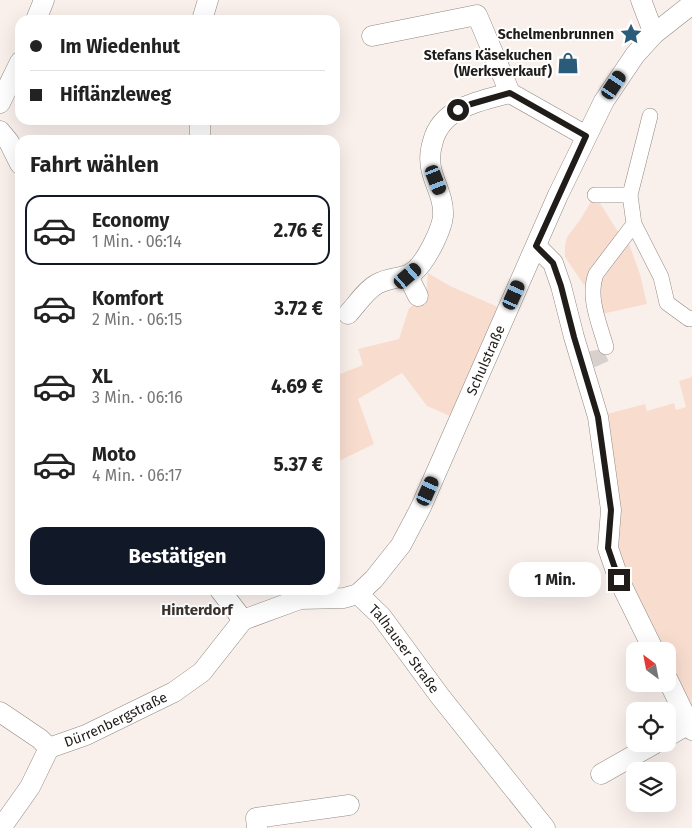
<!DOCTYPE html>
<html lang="de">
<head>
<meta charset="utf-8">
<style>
	body { margin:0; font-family:"Fira Sans",sans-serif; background:#f6f6f6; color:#222; height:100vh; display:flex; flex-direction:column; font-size:19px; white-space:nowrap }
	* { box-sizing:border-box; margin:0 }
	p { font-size:16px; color:#767676 }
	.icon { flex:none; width:28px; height:28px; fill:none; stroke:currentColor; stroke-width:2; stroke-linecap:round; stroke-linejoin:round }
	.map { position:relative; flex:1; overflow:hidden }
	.side { position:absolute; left:15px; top:135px; width:325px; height:460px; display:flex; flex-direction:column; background:#fff; border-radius:15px; box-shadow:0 5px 20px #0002 }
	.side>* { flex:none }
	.guide { position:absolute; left:15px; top:15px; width:325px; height:110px; border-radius:15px; box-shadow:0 5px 20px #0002; display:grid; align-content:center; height:110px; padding:0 15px; background:#fff }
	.needle { width:32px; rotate:328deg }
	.fabs { position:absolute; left:626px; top:642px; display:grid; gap:10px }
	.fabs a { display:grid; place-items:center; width:50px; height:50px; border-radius:10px; background:#fff; box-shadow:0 5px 20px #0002; font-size:25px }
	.end { position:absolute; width:22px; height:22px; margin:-11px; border:6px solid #1f1c1a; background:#fff; box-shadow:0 0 0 2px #fff }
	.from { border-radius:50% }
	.bubble { position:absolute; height:35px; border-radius:15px; background:#fff; box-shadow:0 5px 20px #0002; font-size:16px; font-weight:700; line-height:35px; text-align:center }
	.car { position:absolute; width:15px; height:30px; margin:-15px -8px; border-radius:6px; box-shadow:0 0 4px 1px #0007; background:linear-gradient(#222 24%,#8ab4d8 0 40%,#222 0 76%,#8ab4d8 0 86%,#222 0) }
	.guide b { display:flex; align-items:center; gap:18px; height:48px; font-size:19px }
	.guide b+b { border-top:1px solid #e0e0e0 }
	.guide i { width:12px; height:12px; background:#222 }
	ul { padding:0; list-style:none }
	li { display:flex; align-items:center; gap:15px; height:70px; margin:0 10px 8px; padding:0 5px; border:2px solid transparent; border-radius:15px }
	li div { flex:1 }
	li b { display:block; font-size:19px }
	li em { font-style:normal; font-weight:700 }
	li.on { border-color:#111827 }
	li>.icon { width:45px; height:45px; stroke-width:1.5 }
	h2 { padding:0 15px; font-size:22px; line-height:60px }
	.cta { display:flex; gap:10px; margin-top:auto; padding:10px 15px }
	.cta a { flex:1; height:58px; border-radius:15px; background:#111827; color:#fff; font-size:20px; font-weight:700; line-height:58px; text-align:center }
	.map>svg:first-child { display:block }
	.green { fill:#f8ddcf }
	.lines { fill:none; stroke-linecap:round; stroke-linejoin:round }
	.pedestrian-tunnel { stroke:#d8d0cc; stroke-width:15; stroke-dasharray:15 8; stroke-linecap:butt }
	.pedestrian-casing { stroke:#908884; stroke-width:16 }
	.minor-casing { stroke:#908884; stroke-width:21 }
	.pedestrian { stroke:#fff; stroke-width:15 }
	.minor { stroke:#fff; stroke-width:20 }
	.route { stroke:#1f1c1a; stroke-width:6 }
	.labels { text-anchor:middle; stroke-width:4; stroke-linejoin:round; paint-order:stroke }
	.poi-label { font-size:14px; font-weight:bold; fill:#1f1c1a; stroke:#fff; text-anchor:end }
	.street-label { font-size:14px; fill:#1f1c1a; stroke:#fff }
	.neighbourhood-label { font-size:15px; font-weight:bold; fill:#39322f; stroke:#fff }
</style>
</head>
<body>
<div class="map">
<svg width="692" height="828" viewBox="0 0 692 828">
	<rect width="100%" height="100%" fill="#f9f0ec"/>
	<path class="green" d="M595,195L620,235L584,285L565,257V245L567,237L580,220Z
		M628,241L640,274L647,304L602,314L600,280Z
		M428,273L450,286L507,311L459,420L427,406L402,373L358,399L374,444L335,463V376L363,365L358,349L399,339L409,308L426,297Z
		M692,377V710L668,664V651H661L616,555L603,415L645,404L647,411L674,403L676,410L686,407L679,381Z"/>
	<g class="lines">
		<path class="pedestrian-tunnel" d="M597,350L598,356L602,365"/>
		<g class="pedestrian-casing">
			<path id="pedestrian" d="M595,195H630L634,224L661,277L667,303L689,319L692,318
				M630,195L650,116
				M606,347C600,325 587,297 596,274L634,224"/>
		</g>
		<g class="minor-casing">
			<g id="minor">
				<path d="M641,0L654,34"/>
				<path d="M36,20L44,0"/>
				<path d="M202,20L208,0"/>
				<path d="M372,36L477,15L510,93L586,136"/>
				<path d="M0,103L20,62"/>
				<path d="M0,131L9,142L20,164"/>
				<path d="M200,140V120"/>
				<path d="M536,246L553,263L561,286L574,337L598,417L611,510L608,548L619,580L654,651"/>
				<path d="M408,276L418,296"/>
				<path d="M348,314C357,304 366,290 377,284C393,275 409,281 421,264C429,254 442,229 443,216C444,199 436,187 432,172C429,162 430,151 433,141C442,107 480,101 510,93"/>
				<path d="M220,590L243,620"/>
				<path id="s1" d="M358,594L381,616L439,695L545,828"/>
				<path id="s2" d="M243,620L300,599L344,598L358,594L374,579L401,545L421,507L558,195L604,101L635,55L654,34L692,4"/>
				<path d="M668,680L692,730"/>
				<path d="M0,712L40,739L49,748"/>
				<path d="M668,736L689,724"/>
				<path d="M601,774L654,744"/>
				<path id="s3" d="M1,828L30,787L49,748L86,735L174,692L202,672L243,620"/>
				<path d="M257,828L256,818L349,805"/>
			</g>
		</g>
		<use href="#pedestrian" class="pedestrian"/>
		<use href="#minor" class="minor"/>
	</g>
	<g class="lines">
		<path class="route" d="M458,110L471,104L510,93L586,136L536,246L553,263L561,286L574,337L598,417L611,510L608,548L619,580"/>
	</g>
	<defs>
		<g id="sight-bare" transform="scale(1.725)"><path d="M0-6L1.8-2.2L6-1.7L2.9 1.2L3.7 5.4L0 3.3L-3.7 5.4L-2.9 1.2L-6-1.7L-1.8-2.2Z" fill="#2a5b79" stroke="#fff" stroke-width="2.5" paint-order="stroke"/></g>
		<g id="shop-bare" transform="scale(1.725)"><path d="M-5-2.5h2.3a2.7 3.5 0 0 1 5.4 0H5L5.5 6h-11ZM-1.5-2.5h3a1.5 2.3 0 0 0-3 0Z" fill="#2a5b79" stroke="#fff" stroke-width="2.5" paint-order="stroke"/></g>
	</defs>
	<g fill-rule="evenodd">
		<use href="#sight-bare" x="631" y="34"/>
		<use href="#shop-bare" x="568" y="63"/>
	</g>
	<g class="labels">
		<g class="poi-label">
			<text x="614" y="39">Schelmenbrunnen</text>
			<text x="552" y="60">Stefans Käsekuchen<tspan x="552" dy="16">(Werksverkauf)</tspan></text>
		</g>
		<g class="street-label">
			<text dy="5" stroke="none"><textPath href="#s2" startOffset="388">Schulstraße</textPath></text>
			<text dy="5" stroke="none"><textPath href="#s1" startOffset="72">Talhauser Straße</textPath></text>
			<text dy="5" stroke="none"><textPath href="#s3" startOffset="166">Dürrenbergstraße</textPath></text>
		</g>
		<g class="neighbourhood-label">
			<text x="197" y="615">Hinterdorf</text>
		</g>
	</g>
</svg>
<div class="fabs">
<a><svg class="needle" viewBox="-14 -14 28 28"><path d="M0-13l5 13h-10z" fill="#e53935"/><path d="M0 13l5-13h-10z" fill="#767676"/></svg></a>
<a><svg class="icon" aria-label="locate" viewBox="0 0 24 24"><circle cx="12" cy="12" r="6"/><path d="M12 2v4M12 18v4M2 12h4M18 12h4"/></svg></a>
<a><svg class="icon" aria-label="layers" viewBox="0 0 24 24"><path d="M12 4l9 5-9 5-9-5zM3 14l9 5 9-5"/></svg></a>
</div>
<i class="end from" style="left:458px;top:110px"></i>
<i class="end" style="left:619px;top:580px"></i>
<div class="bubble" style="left:509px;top:562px;width:92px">1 Min.</div>
<i class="car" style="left:614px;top:85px;rotate:34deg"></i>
<i class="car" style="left:436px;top:180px;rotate:159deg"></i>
<i class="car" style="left:408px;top:276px;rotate:49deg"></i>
<i class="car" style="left:514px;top:295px;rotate:24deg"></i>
<i class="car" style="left:428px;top:491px;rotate:24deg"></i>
<div class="guide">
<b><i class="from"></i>Im Wiedenhut</b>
<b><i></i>Hiflänzleweg</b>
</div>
<section class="side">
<h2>Fahrt wählen</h2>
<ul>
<li class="on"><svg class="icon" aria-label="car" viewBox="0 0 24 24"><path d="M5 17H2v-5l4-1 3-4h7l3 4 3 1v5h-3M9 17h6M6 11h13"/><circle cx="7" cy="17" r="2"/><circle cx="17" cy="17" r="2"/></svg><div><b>Economy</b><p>1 Min. · 06:14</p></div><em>2.76 €</em></li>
<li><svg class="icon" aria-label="car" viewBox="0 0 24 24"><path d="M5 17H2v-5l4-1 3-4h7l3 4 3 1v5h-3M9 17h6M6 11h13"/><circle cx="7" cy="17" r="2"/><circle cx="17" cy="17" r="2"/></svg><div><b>Komfort</b><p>2 Min. · 06:15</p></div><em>3.72 €</em></li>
<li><svg class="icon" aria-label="car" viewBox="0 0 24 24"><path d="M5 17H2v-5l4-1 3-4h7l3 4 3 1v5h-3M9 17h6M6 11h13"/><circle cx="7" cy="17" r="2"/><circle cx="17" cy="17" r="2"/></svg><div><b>XL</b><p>3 Min. · 06:16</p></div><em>4.69 €</em></li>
<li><svg class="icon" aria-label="car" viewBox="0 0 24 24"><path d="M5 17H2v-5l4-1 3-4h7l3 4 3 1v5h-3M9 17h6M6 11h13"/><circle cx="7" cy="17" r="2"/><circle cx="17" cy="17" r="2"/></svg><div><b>Moto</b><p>4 Min. · 06:17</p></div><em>5.37 €</em></li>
</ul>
<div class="cta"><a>Bestätigen</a></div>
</section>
</div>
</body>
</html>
